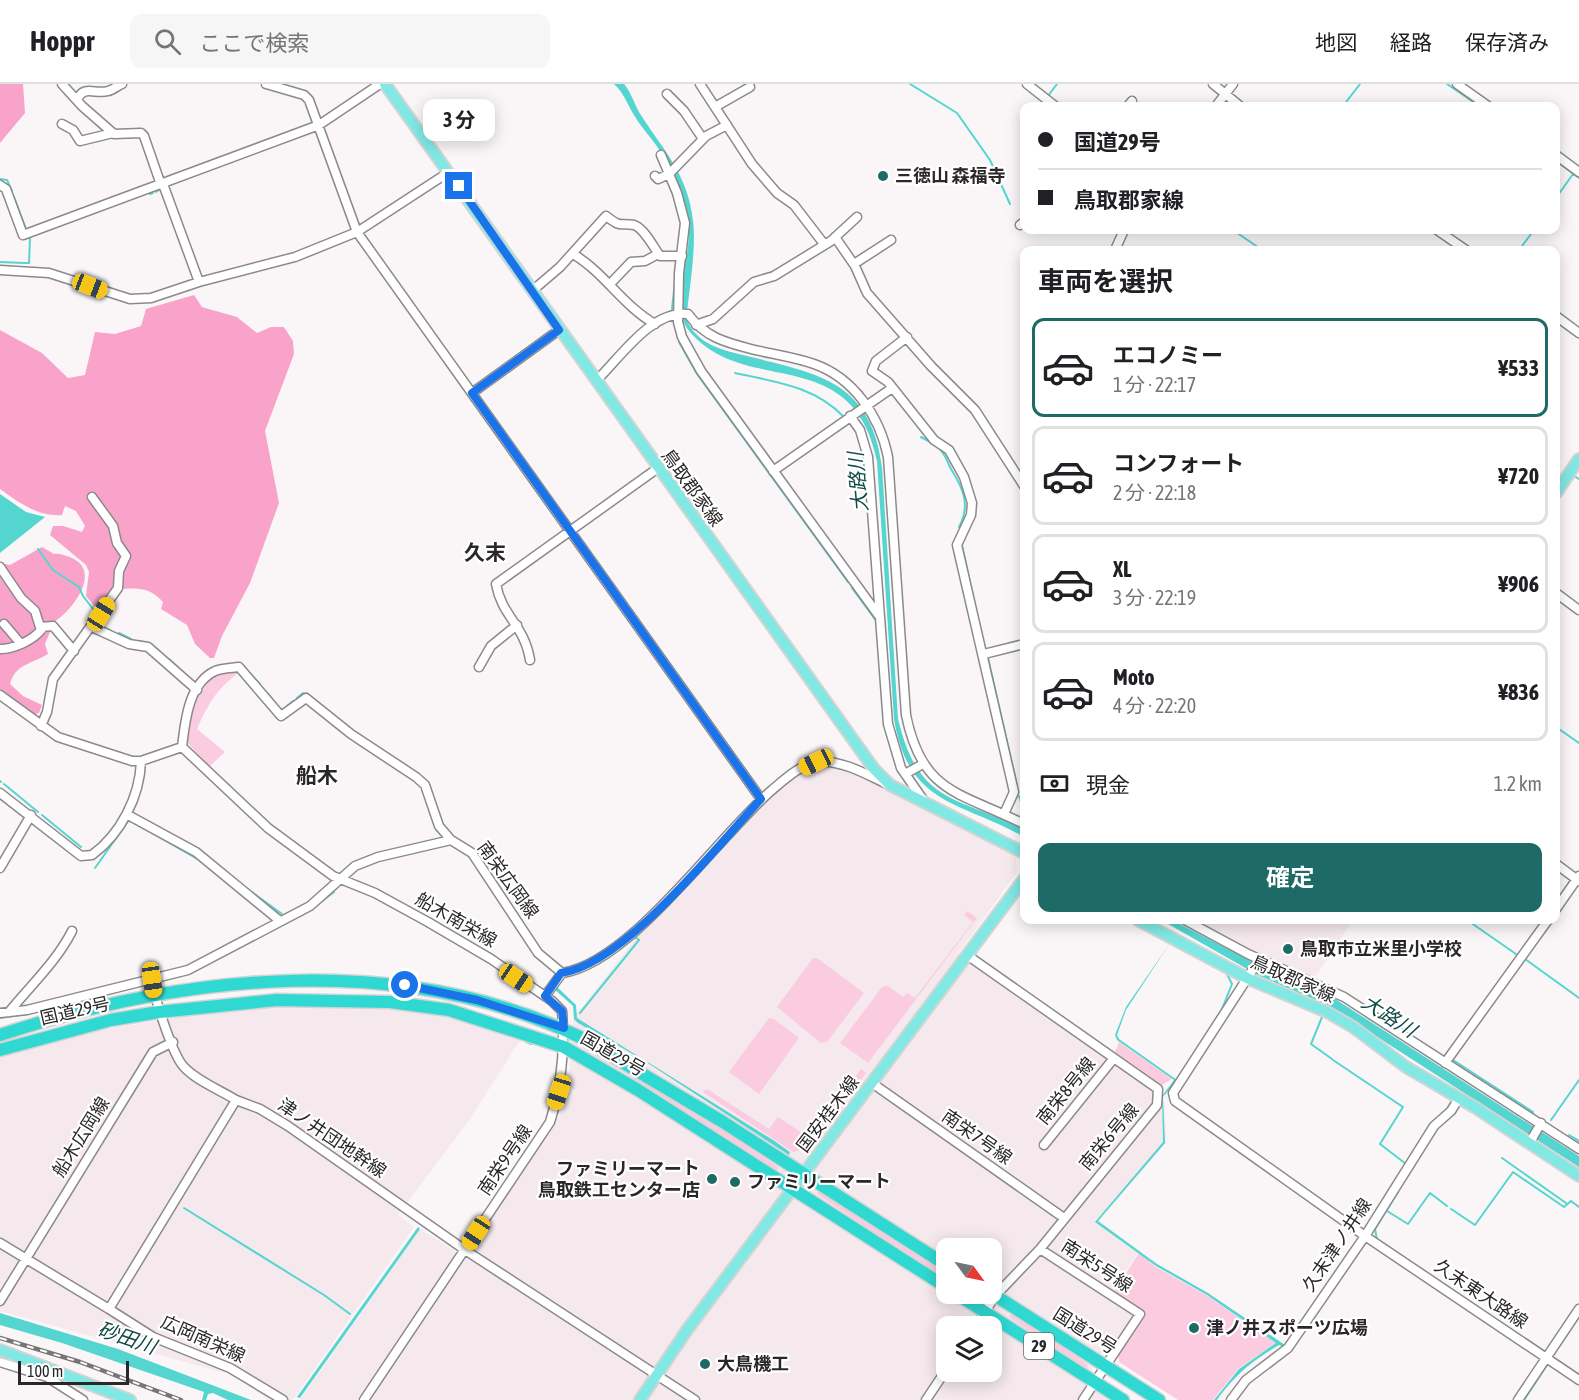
<!DOCTYPE html>
<html lang="ja">
<head>
<meta charset="utf-8">
<style>
	body { margin:0; font-family:"Asap Condensed","Noto Sans JP",sans-serif; background:#f6f6f6; color:#202124; height:100vh; display:flex; flex-direction:column; font-size:22px; white-space:nowrap }
	* { box-sizing:border-box; margin:0 }
	p { font-size:20px; color:#757577 }
	.icon { flex:none; width:33px; height:33px; fill:none; stroke:currentColor; stroke-width:2; stroke-linecap:round; stroke-linejoin:round }
	.map { position:relative; flex:1; overflow:hidden }
	.panel { position:absolute; left:1020px; top:162px; width:540px; height:678px; display:flex; flex-direction:column; background:#fff; border-radius:12px; box-shadow:0 3px 15px #0003 }
	.panel>* { flex:none }
	.hud { position:absolute; left:1020px; top:18px; width:540px; height:132px; border-radius:12px; box-shadow:0 3px 15px #0003; display:grid; align-content:center; height:132px; padding:0 18px; background:#fff }
	.needle { width:39px; rotate:123deg }
	.fabs { position:absolute; left:936px; top:1154px; display:grid; gap:12px }
	.fabs a { display:grid; place-items:center; width:66px; height:66px; border-radius:12px; background:#fff; box-shadow:0 3px 15px #0003; font-size:30px }
	.scale { position:absolute; left:18px; bottom:15px; width:111px; box-sizing:border-box; padding-left:6px; border:3px solid #292728; border-top:0; font-size:16px; line-height:21px; white-space:nowrap; color:#292728; -webkit-text-stroke:4px #fff; paint-order:stroke }
	.end { position:absolute; width:27px; height:27px; margin:-14px; border:8px solid #1a73e8; background:#fff; box-shadow:0 0 0 3px #fff }
	.from { border-radius:50% }
	.bubble { position:absolute; height:42px; border-radius:12px; background:#fff; box-shadow:0 3px 15px #0003; font-size:20px; font-weight:700; line-height:42px; text-align:center }
	.car { position:absolute; width:18px; height:36px; margin:-18px -9px; border-radius:8px; box-shadow:0 0 4px 2px #0007; background:linear-gradient(#f5c518 24%,#345 0 40%,#f5c518 0 76%,#345 0 86%,#f5c518 0) }
	.hud b { display:flex; align-items:center; gap:21px; height:57px; font-size:22px }
	.hud b+b { border-top:2px solid #e0e0e0 }
	.hud i { width:15px; height:15px; background:#202124 }
	ul { padding:0; list-style:none }
	li { display:flex; align-items:center; gap:18px; height:99px; margin:0 12px 9px; padding:0 6px; border:3px solid #e0e0e0; border-radius:12px }
	li div { flex:1 }
	li b { display:block; font-size:22px }
	li em { font-style:normal; font-weight:700 }
	li.current { border-color:#1e6a67 }
	li>.icon { width:54px; height:54px; stroke-width:1.5 }
	h2 { padding:0 18px; font-size:27px; line-height:72px }
	.pay { display:flex; align-items:center; gap:15px; height:66px; padding:0 18px; font-size:22px }
	.pay p { margin-inline-start:auto }
	.primary-button { display:flex; gap:12px; margin-top:auto; padding:12px 18px }
	.primary-button a { flex:1; height:69px; border-radius:12px; background:#1e6a67; color:#fff; font-size:24px; font-weight:700; line-height:69px; text-align:center }
	header { display:flex; align-items:center; gap:36px; box-sizing:border-box; height:84px; padding:0 30px; background:#fff; border-bottom:2px solid #e0e0e0 }
	header strong { font-size:28px }
	nav { display:flex; gap:33px; margin-inline-start:auto; font-size:21px }
	.search { width:420px; height:54px; background:#f6f6f6; display:flex; align-items:center; gap:15px; box-sizing:border-box; padding:0 21px; border-radius:12px; color:#757577; font-size:22px }
	.map>svg:first-child { display:block }
	.built { fill:#f5e9ee; fill-rule:evenodd }
	.green { fill:#fbcbdf }
	.forest { fill:#f9a3cb }
	.water { fill:#54d5cf }
	.lines { fill:none; stroke-linecap:round; stroke-linejoin:round }
	.stream { stroke:#54d5cf; stroke-width:2 }
	.minor-casing { stroke:#8d898b; stroke-width:11 }
	.major-casing { stroke:#d4d4d4; stroke-width:14 }
	.highway-casing { stroke:#d4d4d4; stroke-width:15 }
	.minor { stroke:#fff; stroke-width:8 }
	.major { stroke:#82e8e4; stroke-width:10 }
	.highway { stroke:#2fd9d2; stroke-width:12 }
	.rail-casing { stroke:#787576; stroke-width:4.5 }
	.rail { stroke:#fff; stroke-width:2; stroke-dasharray:7; stroke-linecap:butt }
	.route { stroke:#1a73e8; stroke-width:8 }
	.poi-dot { fill:#1e6a67; stroke:#fff; stroke-width:2 }
	.labels { text-anchor:middle; stroke-width:4.5; stroke-linejoin:round; paint-order:stroke }
	.shield { fill:#fff; stroke:#696868; stroke-width:1.5 }
	.shield-label { font-size:16px; font-weight:bold; fill:#292728 }
	.poi-label { font-size:18px; font-weight:bold; fill:#292728; stroke:#fff; text-anchor:start }
	.street-label { font-size:18px; fill:#292728; stroke:#fff }
	.water-label { font-size:20px; font-style:italic; fill:#124b48; stroke:#fff }
	.quarter-label { font-size:21px; font-weight:bold; fill:#292728; stroke:#fff }
</style>
</head>
<body>
<header>
<strong>Hoppr</strong>
<div class="search"><svg class="icon" aria-label="search" viewBox="0 0 24 24"><circle cx="10" cy="10" r="6"/><path d="M15 15l6 6"/></svg>ここで検索</div>
<nav><a>地図</a><a>経路</a><a>保存済み</a></nav>
</header>
<div class="map">
<svg width="1579" height="1316" viewBox="0 0 1579 1316">
	<rect width="100%" height="100%" fill="#faf6f8"/>
	<path class="built" d="M822,678L859,690L1016,770L1017,788L958,870L1154,1007L1165,1023L1166,1059L1097,1139L1138,1168L1109,1214L1131,1228L1133,1236L1112,1267L1100,1270L1084,1298L1111,1316H370L576,1007L565,999L570,985L573,935L634,856L632,851L760,719L789,694ZM946,1164H992V1209H946ZM946,1242H992V1287H946Z
		M1190,836H1353L1313,896L1268,877Z
		M348,920L460,934L522,953L470,1035L398,1131L414,1143L293,1316H269L232,1291L0,1227V974L90,948L193,931L261,923Z
		M420,1145L454,1166L456,1172L358,1316H300Z"/>
	<path class="green" d="M239,585L240,588C218,603 208,620 197,645L225,668L209,683L186,657L191,622L215,589Z
		M967,827L977,834L868,979L840,959L882,903L888,902L903,913L907,909L915,914L973,838L964,831Z
		M813,874H817L864,909L827,958L821,959L777,923Z
		M769,934L774,935L799,954L759,1010L729,988Z
		M1119,958L1171,994L1172,995L1162,1001L1115,968Z
		M592,966L711,1036L779,1084L776,1088L662,1015L628,990L591,969Z
		M861,985L866,989L809,1064L793,1068L703,1008L707,1005L769,1045L778,1033L810,1054Z
		M820,1105L918,1168L940,1186L933,1189L817,1110Z
		M1139,1169L1156,1183L1206,1211L1276,1259L1239,1284L1213,1316H1178L1119,1278L1118,1270L1144,1229L1113,1209Z
		M1012,1229L1044,1248L1087,1280L1088,1285L1054,1265L1009,1233Z"/>
	<path class="forest" d="M0,0H23L25,29L0,59Z
		M194,211L202,223L237,233L257,249L271,243H284L293,257L294,270L265,347L279,419L250,499L222,552L214,574H210L195,560L187,541L161,525L163,518C150,503 137,504 118,505L127,474L102,428L124,469L118,495L100,529L86,512L89,488L86,481L50,451L53,442H63L82,448L85,442L76,427L65,422L62,431C38,433 18,418 0,405V246L42,269L68,294L85,291L95,248L115,250L141,242L146,225Z
		M42,463L54,470C61,469 66,472 72,474C106,489 64,539 43,543L0,479L10,481Z
		M0,485L28,521L40,545L19,559L0,564Z
		M52,543L45,560L48,570C32,580 15,580 10,600L23,612L42,621L39,629L33,631L0,608V566Z"/>
	<path class="water" d="M614,0H624C631,8 634,19 639,28C662,65 688,89 693,137C696,159 691,196 688,219C688,223 686,228 686,232C686,237 691,244 694,248C706,262 726,267 743,271C815,289 871,295 882,383L898,635C919,722 957,711 1024,746V753C959,716 909,723 894,635L877,377C852,257 746,314 690,248C665,219 694,172 688,141C684,121 671,90 663,72C655,57 642,45 634,31C627,20 624,9 614,0Z
		M0,410L26,428L45,433L0,469Z
		M1161,836H1172L1270,887L1332,913L1579,1072V1083L1334,925L1256,890Z
		M1170,859L1126,926L1117,951L1119,955L1177,996L1163,1013L1165,1059L1098,1137L1157,1180L1208,1209L1285,1261L1284,1264L1279,1261C1251,1278 1236,1290 1217,1316H1214L1239,1285L1276,1259L1207,1211L1156,1182L1095,1138L1163,1058L1162,1012L1174,996L1117,956L1115,951L1126,923Z
		M556,902L576,921L577,934L773,1056L790,1068L789,1071L640,974L578,939L574,935L573,922L554,905Z
		M418,1143L420,1145L300,1314L297,1313Z
		M0,1229L118,1265L251,1316H228L213,1309L208,1310L206,1316H202L204,1308L62,1259L0,1241Z"/>
	<g class="lines">
		<path class="stream" d="M910,0L957,29L990,76L1010,120
			M1447,0L1479,22
			M1048,12L1057,0
			M1343,22L1360,0
			M1556,77L1579,94
			M0,95L7,96L12,107
			M156,108L159,106
			M150,110L153,109
			M14,113L26,145
			M1556,114L1573,90
			M1233,146L1262,166
			M1519,166L1534,146
			M0,178L24,179
			M25,179H29L30,154
			M672,225L675,197
			M1556,237L1579,254
			M679,258L697,290L848,498
			M735,289C776,298 814,302 844,333
			M921,353L932,359
			M939,364C945,370 947,377 951,385C963,404 971,421 959,443
			M1556,379L1557,380
			M1574,392L1579,395
			M962,461L981,549
			M38,465L53,486L79,503L83,512L97,530
			M852,504L877,538
			M101,535L98,541L110,546
			M119,549L131,555
			M138,557L149,559L157,565
			M988,574L1017,701
			M169,575L184,589
			M242,581L260,600
			M267,609L273,616
			M297,614L303,609L306,611
			M286,623L293,617
			M1556,643L1579,659
			M0,697L1,698
			M4,700L38,728
			M1019,712L1024,728
			M431,730L437,747
			M42,731L81,763
			M719,767L760,723
			M95,784L129,736L201,777
			M249,806L282,830
			M313,824L334,808
			M1467,836L1516,870
			M1525,875L1579,914
			M1222,925L1232,900L1226,888
			M580,929L639,856L635,853L639,848
			M1322,933L1311,960L1332,975
			M0,934L27,930
			M525,957L531,960
			M1333,976L1403,1023L1380,1060L1406,1080
			M1453,976L1533,1028
			M1551,1036L1579,996
			M1569,1051L1579,1057
			M1502,1074L1566,1119
			M184,1124L324,1211L350,1230
			M1451,1125L1475,1141L1513,1088L1564,1123L1571,1117L1579,1123
			M1387,1127L1408,1140L1430,1109L1447,1122
			M1377,1156L1375,1145L1398,1108
			M1524,1316L1547,1281"/>
		<g class="minor-casing">
			<path id="minor" d="M62,0L82,22L114,50L141,49L144,52L161,101
				M266,0L304,11L309,16L357,148L761,715
				M700,0L752,80L777,109L794,121L824,160
				M1027,0L1055,22
				M1213,0L1240,22
				M1457,0L1488,22
				M667,10L684,27L703,55
				M77,16C84,0 95,11 108,7C113,6 117,2 122,0
				M1128,22L1132,17
				M1216,22L1233,0
				M715,23L750,3
				M62,40L73,46L80,57L113,49
				M661,71L677,109L685,139L679,189L678,238L682,253L701,287L879,532
				M1556,71L1579,88
				M655,92L658,95L669,90L706,52L727,41
				M163,100L199,198
				M0,101L6,105L23,151L319,41L380,0
				M1020,141L1024,138
				M1437,146L1466,166
				M835,153L855,182L867,209L931,282L975,326L1024,402
				M1115,166L1124,146
				M573,170C605,189 623,222 655,240
				M854,180L891,156
				M0,186L49,189L130,215L151,214L199,198L295,173L357,148L449,88
				M610,200L631,178L645,177L658,170
				M532,207L560,183L606,132C623,145 618,138 634,141C644,144 654,164 660,172H682
				M1556,232L1579,249
				M696,241L713,235L754,198L774,192L831,157L857,133
				M907,253L876,277L872,287L888,298L934,356L949,366L964,393L972,419L971,431L957,461L1014,708L1004,730
				M596,297C620,274 651,226 688,230C705,253 724,258 751,265C771,270 794,273 814,280C854,294 880,333 888,373L906,631C922,710 960,708 1024,740
				M472,309L559,246
				M850,332L860,346L868,373L888,640L901,684L924,717
				M773,387L892,304
				M0,483L21,514L35,527L40,543L53,542L74,567
				M1556,509L1579,526
				M4,540L21,560
				M92,543L129,560L148,563L197,606
				M0,565C15,565 33,556 42,545
				M984,570L1024,560
				M530,576C524,540 502,533 496,500L658,384
				M479,583L491,562L517,541
				M0,611L58,653L132,677H141L182,663
				M41,642L47,628L53,595L118,504L119,487L126,472L117,459L113,442L92,413
				M182,663L268,744L333,792L375,809L428,838L491,875L552,917L562,927C565,966 562,1001 550,1038L364,1316
				M182,663C185,638 188,600 215,587C222,584 232,584 239,583L281,632L306,614L351,650L416,693L425,701L439,742L451,756
				M905,690L923,680
				M0,709L81,772L92,771C121,750 140,712 141,677
				M128,731L196,768L280,837
				M1556,780L1579,797
				M0,784L31,731
				M1556,825L1579,792
				M1185,836L1248,870L1344,913L1579,1065
				M967,871L1158,1005L1157,1021L1040,1165L995,1212L976,1242
				M1259,876L1173,1009L1175,1017L1365,1152L1579,1296
				M152,896C154,913 173,972 184,983C197,997 220,1006 236,1016
				M545,912L562,889
				M9,928C30,902 57,877 72,847
				M0,929L27,926L188,886L310,822L355,782L378,773L451,756L472,769L538,869L562,889C631,879 718,752 772,706C785,695 801,680 818,678C840,675 868,691 887,700
				M1445,979L1548,836
				M872,999L1064,1134
				M1529,1060L1541,1039
				M1044,1061L1114,974
				M0,1159L109,1225L236,1016L260,1025L288,1042L465,1166L695,1316
				M1040,1165L1140,1230L1083,1316
				M0,1217L153,968L173,958
				M109,1225L153,1253L230,1284L283,1316
				M0,1278L47,1293L83,1316
				M926,1316L946,1286
				M1231,1316L1246,1296L1288,1264L1365,1152L1434,1042L1451,1027L1459,1014
				M1518,1316L1579,1225"/>
		</g>
		<g class="major-casing">
			<path id="major" d="M385,0L874,685L890,701L1024,769
				M1556,409L1579,375
				M1138,836L1249,895L1327,928L1353,943L1406,983L1476,1024L1579,1092
				M0,1266L130,1316
				M640,1316L687,1246L1024,795"/>
		</g>
		<g class="highway-casing">
			<path id="highway" d="M0,951C185,890 399,867 580,953L723,1038L946,1181
				M0,966L111,936L159,928L277,916L390,918L449,926L564,963L638,1006L946,1203
				M955,1209L1123,1316
				M991,1209L1159,1316"/>
		</g>
		<use href="#minor" class="minor"/>
		<use href="#major" class="major"/>
		<use href="#highway" class="highway"/>
		<g class="rail-casing">
			<path id="rail" d="M0,1254L80,1278L181,1316"/>
		</g>
		<use href="#rail" class="rail"/>
	</g>
	<g class="lines">
		<path class="route" d="M405,901L477,916L564,944L562,927L545,912L561,889C624,881 717,762 761,715L472,309L559,246L459,102"/>
	</g>
	<g class="poi-dot">
		<circle cx="883" cy="92" r="6"/>
		<circle cx="1288" cy="865" r="6"/>
		<circle cx="712" cy="1095" r="6"/>
		<circle cx="735" cy="1098" r="6"/>
		<circle cx="1194" cy="1244" r="6"/>
		<circle cx="705" cy="1280" r="6"/>
	</g>
	<g class="labels">
		<rect class="shield" x="1024" y="1249" width="30" height="26" rx="4.5"/>
		<g class="shield-label">
			<text x="1039" y="1268">29</text>
		</g>
		<g class="poi-label">
			<text x="895" y="98">三徳山 森福寺</text>
			<text x="1300" y="871">鳥取市立米里小学校</text>
			<text x="700" y="1091" text-anchor="end">ファミリーマート<tspan x="700" dy="21">鳥取鉄工センター店</tspan></text>
			<text x="747" y="1104">ファミリーマート</text>
			<text x="1206" y="1250">津ノ井スポーツ広場</text>
			<text x="717" y="1286">大鳥機工</text>
		</g>
		<g class="street-label">
			<text transform="translate(692 404) rotate(54)" y="6">鳥取郡家線</text>
			<text transform="translate(508 796) rotate(54)" y="6">南栄広岡線</text>
			<text transform="translate(456 836) rotate(30)" y="6">船木南栄線</text>
			<text transform="translate(1293 895) rotate(24)" y="6">鳥取郡家線</text>
			<text transform="translate(75 927) rotate(-13)" y="6">国道29号</text>
			<text transform="translate(613 970) rotate(30)" y="6">国道29号</text>
			<text transform="translate(1066 1007) rotate(-51)" y="6">南栄8号線</text>
			<text transform="translate(828 1030) rotate(-53)" y="6">国安桂木線</text>
			<text transform="translate(81 1053) rotate(-58)" y="6">船木広岡線</text>
			<text transform="translate(977 1053) rotate(35)" y="6">南栄7号線</text>
			<text transform="translate(1109 1053) rotate(-50)" y="6">南栄6号線</text>
			<text transform="translate(332 1054) rotate(34)" y="6">津ノ井団地幹線</text>
			<text transform="translate(505 1076) rotate(-56)" y="6">南栄9号線</text>
			<text transform="translate(1337 1161) rotate(-56)" y="6">久末津ノ井線</text>
			<text transform="translate(1097 1182) rotate(33)" y="6">南栄5号線</text>
			<text transform="translate(1481 1210) rotate(34)" y="6">久末東大路線</text>
			<text transform="translate(1085 1247) rotate(32)" y="6">国道29号</text>
			<text transform="translate(203 1255) rotate(24)" y="6">広岡南栄線</text>
		</g>
		<g class="water-label">
			<text transform="translate(858 398) rotate(-95)" y="7">大路川</text>
			<text transform="translate(1389 932) rotate(33)" y="7">大路川</text>
			<text transform="translate(127 1254) rotate(19)" y="7">砂田川</text>
		</g>
		<g class="quarter-label">
			<text x="485" y="476">久末</text>
			<text x="317" y="699">船木</text>
		</g>
	</g>
</svg>
<div class="fabs">
<a><svg class="needle" viewBox="-14 -14 28 28"><path d="M0-13l5 13h-10z" fill="#e53935"/><path d="M0 13l5-13h-10z" fill="#757577"/></svg></a>
<a><svg class="icon" aria-label="layers" viewBox="0 0 24 24"><path d="M12 4l9 5-9 5-9-5zM3 14l9 5 9-5"/></svg></a>
</div>
<div class="scale">100 m</div>
<i class="end from" style="left:405px;top:901px"></i>
<i class="end" style="left:459px;top:102px"></i>
<div class="bubble" style="left:423px;top:15px;width:72px">3 分</div>
<i class="car" style="left:90px;top:202px;rotate:111deg"></i>
<i class="car" style="left:101px;top:530px;rotate:32deg"></i>
<i class="car" style="left:816px;top:678px;rotate:245deg"></i>
<i class="car" style="left:516px;top:894px;rotate:124deg"></i>
<i class="car" style="left:152px;top:896px;rotate:172deg"></i>
<i class="car" style="left:559px;top:1008px;rotate:198deg"></i>
<i class="car" style="left:476px;top:1149px;rotate:213deg"></i>
<div class="hud">
<b><i class="from"></i>国道29号</b>
<b><i></i>鳥取郡家線</b>
</div>
<section class="panel">
<h2>車両を選択</h2>
<ul>
<li class="current"><svg class="icon" aria-label="car" viewBox="0 0 24 24"><path d="M5 17H2v-5l4-1 3-4h7l3 4 3 1v5h-3M9 17h6M6 11h13"/><circle cx="7" cy="17" r="2"/><circle cx="17" cy="17" r="2"/></svg><div><b>エコノミー</b><p>1 分 · 22:17</p></div><em>¥533</em></li>
<li><svg class="icon" aria-label="car" viewBox="0 0 24 24"><path d="M5 17H2v-5l4-1 3-4h7l3 4 3 1v5h-3M9 17h6M6 11h13"/><circle cx="7" cy="17" r="2"/><circle cx="17" cy="17" r="2"/></svg><div><b>コンフォート</b><p>2 分 · 22:18</p></div><em>¥720</em></li>
<li><svg class="icon" aria-label="car" viewBox="0 0 24 24"><path d="M5 17H2v-5l4-1 3-4h7l3 4 3 1v5h-3M9 17h6M6 11h13"/><circle cx="7" cy="17" r="2"/><circle cx="17" cy="17" r="2"/></svg><div><b>XL</b><p>3 分 · 22:19</p></div><em>¥906</em></li>
<li><svg class="icon" aria-label="car" viewBox="0 0 24 24"><path d="M5 17H2v-5l4-1 3-4h7l3 4 3 1v5h-3M9 17h6M6 11h13"/><circle cx="7" cy="17" r="2"/><circle cx="17" cy="17" r="2"/></svg><div><b>Moto</b><p>4 分 · 22:20</p></div><em>¥836</em></li>
</ul>
<div class="pay"><svg class="icon" aria-label="cash" viewBox="0 0 24 24"><path d="M3 7h18v10H3z"/><circle cx="12" cy="12" r="2"/></svg>現金<p>1.2 km</p></div>
<div class="primary-button"><a>確定</a></div>
</section>
</div>
</body>
</html>
